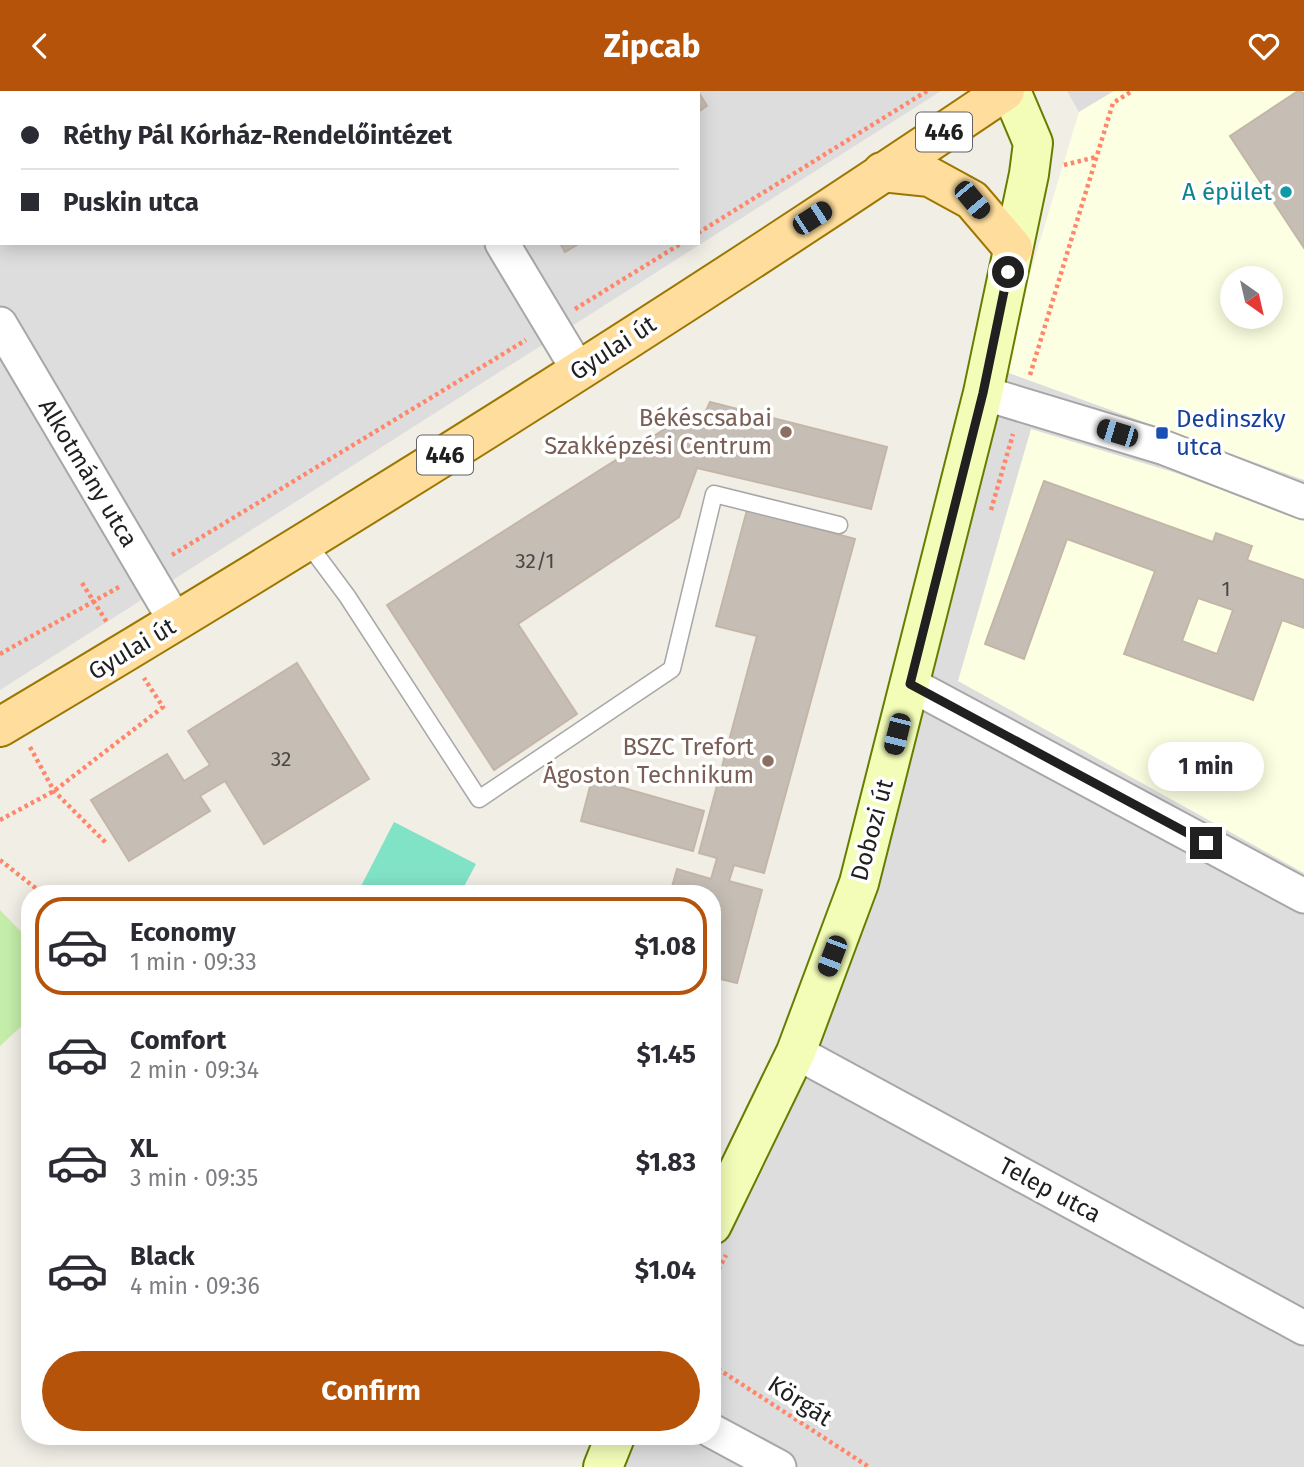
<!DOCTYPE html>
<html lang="en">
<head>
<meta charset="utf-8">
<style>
	body { margin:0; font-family:"Fira Sans",sans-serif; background:#f2f2f3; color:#2b2b33; height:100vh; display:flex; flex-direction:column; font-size:26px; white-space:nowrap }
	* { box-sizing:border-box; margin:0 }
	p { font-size:23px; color:#7c7c81 }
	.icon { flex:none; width:38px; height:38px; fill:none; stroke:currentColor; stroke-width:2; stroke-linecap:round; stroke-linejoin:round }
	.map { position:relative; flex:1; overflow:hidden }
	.drawer { position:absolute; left:21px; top:794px; width:700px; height:560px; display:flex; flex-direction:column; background:#fff; border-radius:28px; box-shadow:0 4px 18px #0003 }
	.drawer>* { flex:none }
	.guide { position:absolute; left:0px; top:0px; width:700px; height:154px; box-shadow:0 4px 18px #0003; display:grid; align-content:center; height:154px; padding:0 21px; background:#fff }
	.needle { width:46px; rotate:146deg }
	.buttons { position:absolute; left:1220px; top:175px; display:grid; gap:14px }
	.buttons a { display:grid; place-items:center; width:63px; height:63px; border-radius:50%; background:#fff; box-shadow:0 4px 18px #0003; font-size:35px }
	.end { position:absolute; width:32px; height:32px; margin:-16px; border:9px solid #202020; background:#fff; box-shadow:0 0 0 4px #fff }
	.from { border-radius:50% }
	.bubble { position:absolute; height:49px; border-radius:24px; background:#fff; box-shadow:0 4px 18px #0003; font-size:23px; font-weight:700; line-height:49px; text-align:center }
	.car { position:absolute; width:21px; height:42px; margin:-21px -10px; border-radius:9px; box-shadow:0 0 5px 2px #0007; background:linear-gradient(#222 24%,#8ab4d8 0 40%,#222 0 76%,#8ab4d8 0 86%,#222 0) }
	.guide b { display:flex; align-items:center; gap:24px; height:66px; font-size:26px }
	.guide b+b { border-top:2px solid #e1e1e2 }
	.guide i { width:18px; height:18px; background:#2b2b33 }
	ul { padding:12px 0 0; list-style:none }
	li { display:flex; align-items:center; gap:21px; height:98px; margin:0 14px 10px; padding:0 7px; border:4px solid transparent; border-radius:28px }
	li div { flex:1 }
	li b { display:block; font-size:26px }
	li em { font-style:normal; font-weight:700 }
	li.active { border-color:#b45309 }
	li>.icon { width:63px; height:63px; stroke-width:1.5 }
	.cta { display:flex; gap:14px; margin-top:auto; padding:14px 21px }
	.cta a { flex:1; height:80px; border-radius:42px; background:#b45309; color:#fff; font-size:28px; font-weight:700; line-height:80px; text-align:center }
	header { display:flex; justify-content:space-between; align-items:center; height:91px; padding:0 21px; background:#b45309; color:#fff; font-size:32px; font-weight:700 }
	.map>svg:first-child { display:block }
	.residential { fill:#dedddd; fill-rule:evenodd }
	.education { fill:#fcffe1; fill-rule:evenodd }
	.grass { fill:#c5edaa }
	.pitch { fill:#81e3c6 }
	.building { fill:#c6beb5; stroke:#c4b6a7; stroke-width:2; fill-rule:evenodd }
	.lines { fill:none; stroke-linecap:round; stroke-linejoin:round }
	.service-casing { stroke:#a7a7a7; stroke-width:19 }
	.minor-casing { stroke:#a7a7a7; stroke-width:37 }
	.secondary-casing { stroke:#657e00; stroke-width:42 }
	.primary-casing { stroke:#9c7700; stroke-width:42 }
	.path { stroke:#ff8669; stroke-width:4.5; stroke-dasharray:3.5 3.5; stroke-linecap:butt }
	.service { stroke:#fff; stroke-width:16 }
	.minor { stroke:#fff; stroke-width:33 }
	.secondary { stroke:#f3fdb8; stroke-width:38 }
	.primary { stroke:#ffde9d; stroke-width:38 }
	.route { stroke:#202020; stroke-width:9 }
	.culture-dot { fill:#0f9aa8; stroke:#fff; stroke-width:2.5 }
	.education-dot { fill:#8d6e63; stroke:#fff; stroke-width:2.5 }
	.transit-dot { fill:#1a4fb4; stroke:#fff; stroke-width:2.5 }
	.labels { text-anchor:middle; stroke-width:7; stroke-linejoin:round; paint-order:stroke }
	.number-label { font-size:21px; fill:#4a4845 }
	.shield { fill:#fff; stroke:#636363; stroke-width:2 }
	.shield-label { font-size:23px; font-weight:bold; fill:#202020 }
	.culture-label { font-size:24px; fill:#0d838f; stroke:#fff; text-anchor:end }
	.street-label { font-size:24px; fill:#202020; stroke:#fff }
	.education-label { font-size:24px; fill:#785e54; stroke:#fff; text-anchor:end }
	.transit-label { font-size:24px; fill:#164399; stroke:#fff; text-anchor:start }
</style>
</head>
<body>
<header><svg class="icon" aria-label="back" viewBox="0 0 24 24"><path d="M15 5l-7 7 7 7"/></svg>Zipcab<svg class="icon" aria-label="heart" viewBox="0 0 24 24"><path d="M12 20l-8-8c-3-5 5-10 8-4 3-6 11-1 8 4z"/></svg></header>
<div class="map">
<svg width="1304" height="1376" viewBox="0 0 1304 1376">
	<rect width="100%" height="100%" fill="#f1eee6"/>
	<path class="residential" d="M0,0H941L0,599ZM2,2H698V152H2Z
		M1067,0H1114L1079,21Z
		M1001,279L1304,389V1376H604L615,1346H712V1135L799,955Z"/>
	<path class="education" d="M1114,0H1304V389L1001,279L1079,21ZM1232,187H1270V226H1232Z
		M1031,338L1176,382L1304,429V782L958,590Z"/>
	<path class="grass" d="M0,819L30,850V927L0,955Z"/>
	<path class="pitch" d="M394,731L476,773L460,803H357Z"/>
	<path class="building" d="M622,0H698L707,15L698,21V2Z
		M1298,0L1304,2V157L1230,45Z
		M560,152H580L565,161Z
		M710,311L887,356L871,418L697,377L679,426L518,533L577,623L494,679L387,514L679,329L700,333Z
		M1044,390L1213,451L1216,442L1252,455L1247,469L1304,489V537L1282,529L1253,609L1124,563L1155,480L1067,448L1024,568L985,553ZM1198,507L1233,519L1217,563L1182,550Z
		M747,419L855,448L764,782L734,774L729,790L762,799L737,892L712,886V803H670L677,778L711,788L717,767L699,762L757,545L716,535Z
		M297,572L369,688L264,753L225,690L200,705L210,720L129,770L91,709L167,663L184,690L210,674L188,640Z
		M592,688L704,720L693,760L581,730Z"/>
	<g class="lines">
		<g class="service-casing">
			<path id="service" d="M306,450L347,505L479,708L672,578L714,403L839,434"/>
		</g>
		<g class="minor-casing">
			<path id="minor" d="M411,0L412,2
				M502,152L579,280
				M0,233L176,531
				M983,302L1165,357L1304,411
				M910,593L1304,805
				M796,961L1304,1237
				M712,1340L779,1376"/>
		</g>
		<g class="secondary-casing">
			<path id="secondary" d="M712,1134L796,961L859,792L983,302L1029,83L1033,52L1011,0
				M603,1376L615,1346"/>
		</g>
		<g class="primary-casing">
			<path id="primary" d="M882,81L930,86L972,109L1013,157
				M0,636C341,433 677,222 1005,0"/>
		</g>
		<path class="path" d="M1064,74L1096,66
			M698,142L927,0
			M575,218L682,152
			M1030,284L1113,12L1132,0
			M991,419L1013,343
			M172,464L526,249
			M82,492L108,533
			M0,563L119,496
			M30,656L54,700L107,753
			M0,729L54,700L163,616L144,587
			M0,769L43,803
			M712,1191L726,1164
			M712,1274L869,1376"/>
		<use href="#service" class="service"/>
		<use href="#minor" class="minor"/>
		<use href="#secondary" class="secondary"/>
		<use href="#primary" class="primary"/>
	</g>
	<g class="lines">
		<path class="route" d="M1008,181L983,302L910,593L1206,752"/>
	</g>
	<circle class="culture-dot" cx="1286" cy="101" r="7"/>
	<g class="education-dot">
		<circle cx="786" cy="341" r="7"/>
		<circle cx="768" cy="670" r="7"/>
	</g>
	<rect class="transit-dot" x="1155" y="335" width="14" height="14" rx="3.5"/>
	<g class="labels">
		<g class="number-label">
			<text x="535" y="477">32/1</text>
			<text x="1226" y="505">1</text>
			<text x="281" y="675">32</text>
		</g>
		<g class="shield">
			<rect x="916" y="21.5" width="56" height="39" rx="5"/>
			<rect x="417" y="344.5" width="56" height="39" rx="5"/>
		</g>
		<g class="shield-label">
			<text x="944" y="49">446</text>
			<text x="445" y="372">446</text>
		</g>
		<g class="culture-label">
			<text x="1272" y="109">A épület</text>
		</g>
		<g class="street-label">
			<text transform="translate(613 257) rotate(-33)" y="8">Gyulai út</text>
			<text transform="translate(88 382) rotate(59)" y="8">Alkotmány utca</text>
			<text transform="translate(132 558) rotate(-31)" y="8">Gyulai út</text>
			<text transform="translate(872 739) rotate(-75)" y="8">Dobozi út</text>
			<text transform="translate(1050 1099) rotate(28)" y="8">Telep utca</text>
			<text transform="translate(800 1310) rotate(33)" y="8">Körgát</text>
		</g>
		<g class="education-label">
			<text x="772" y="335">Békéscsabai<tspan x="772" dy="28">Szakképzési Centrum</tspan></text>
			<text x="754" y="664">BSZC Trefort<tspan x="754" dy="28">Ágoston Technikum</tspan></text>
		</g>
		<g class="transit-label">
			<text x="1176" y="336">Dedinszky<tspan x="1176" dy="28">utca</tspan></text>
		</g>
	</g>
</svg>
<div class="buttons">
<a><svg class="needle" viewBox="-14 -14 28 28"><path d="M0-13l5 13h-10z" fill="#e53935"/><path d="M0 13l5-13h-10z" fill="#7c7c81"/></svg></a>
</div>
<i class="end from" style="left:1008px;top:181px"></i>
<i class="end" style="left:1206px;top:752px"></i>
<div class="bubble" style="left:1148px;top:651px;width:116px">1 min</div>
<i class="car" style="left:972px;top:109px;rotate:140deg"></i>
<i class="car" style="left:812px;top:127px;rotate:57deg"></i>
<i class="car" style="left:1117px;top:342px;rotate:287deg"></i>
<i class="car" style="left:897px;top:643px;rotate:194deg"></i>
<i class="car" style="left:832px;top:865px;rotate:201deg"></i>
<div class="guide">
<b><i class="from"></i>Réthy Pál Kórház-Rendelőintézet</b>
<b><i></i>Puskin utca</b>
</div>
<section class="drawer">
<ul>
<li class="active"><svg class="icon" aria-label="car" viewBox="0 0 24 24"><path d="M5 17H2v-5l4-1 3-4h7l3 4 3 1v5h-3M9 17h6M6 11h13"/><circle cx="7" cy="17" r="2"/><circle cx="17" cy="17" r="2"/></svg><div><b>Economy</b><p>1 min · 09:33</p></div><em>$1.08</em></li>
<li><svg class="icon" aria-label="car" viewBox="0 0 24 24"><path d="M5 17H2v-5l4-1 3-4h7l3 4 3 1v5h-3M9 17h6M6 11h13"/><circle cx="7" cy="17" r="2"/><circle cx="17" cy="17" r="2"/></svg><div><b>Comfort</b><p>2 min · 09:34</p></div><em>$1.45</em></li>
<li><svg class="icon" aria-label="car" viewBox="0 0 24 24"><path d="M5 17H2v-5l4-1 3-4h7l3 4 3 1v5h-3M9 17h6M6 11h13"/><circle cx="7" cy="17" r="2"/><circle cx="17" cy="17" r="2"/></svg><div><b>XL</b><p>3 min · 09:35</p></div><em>$1.83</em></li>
<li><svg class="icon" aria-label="car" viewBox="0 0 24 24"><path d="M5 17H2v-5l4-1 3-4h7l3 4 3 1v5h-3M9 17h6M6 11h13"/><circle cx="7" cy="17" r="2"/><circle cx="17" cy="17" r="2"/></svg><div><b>Black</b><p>4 min · 09:36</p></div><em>$1.04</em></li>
</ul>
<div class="cta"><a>Confirm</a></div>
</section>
</div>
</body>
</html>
